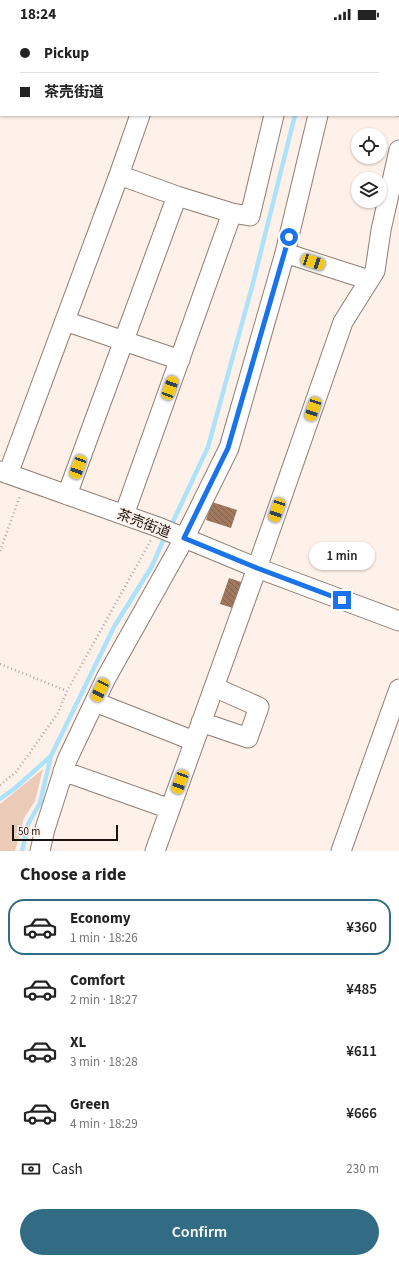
<!DOCTYPE html>
<html lang="en">
<head>
<meta charset="utf-8">
<style>
	body { margin:0; font-family:"Source Sans 3","Noto Sans JP",sans-serif; background:#f2f2f2; color:#222; height:100vh; display:flex; flex-direction:column; font-size:15px; white-space:nowrap }
	* { box-sizing:border-box; margin:0 }
	p { font-size:13px; color:#767676 }
	.icon { flex:none; width:22px; height:22px; fill:none; stroke:currentColor; stroke-width:2; stroke-linecap:round; stroke-linejoin:round }
	.map { position:relative; height:823px; overflow:hidden }
	.drawer { display:flex; flex-direction:column; background:#fff; flex:1 }
	.drawer>* { flex:none }
	.hud { position:absolute; left:0px; top:0px; width:399px; height:88px; box-shadow:0 1px 3px #0004; display:grid; align-content:center; height:88px; padding:0 20px; background:#fff }
	.tools { position:absolute; left:351px; top:100px; display:grid; gap:8px }
	.tools a { display:grid; place-items:center; width:36px; height:36px; border-radius:50%; background:#fff; box-shadow:0 1px 3px #0004; font-size:20px }
	.scale { position:absolute; left:12px; bottom:10px; width:106px; box-sizing:border-box; padding-left:4px; border:2px solid #1a130f; border-top:0; font-size:11px; line-height:14px; white-space:nowrap; color:#1a130f; -webkit-text-stroke:3px #fef1ea; paint-order:stroke }
	.end { position:absolute; width:18px; height:18px; margin:-9px; border:5px solid #1a73e8; background:#fff; box-shadow:0 0 0 2px #fff }
	.from { border-radius:50% }
	.bubble { position:absolute; height:28px; border-radius:14px; background:#fff; box-shadow:0 1px 3px #0004; font-size:13px; font-weight:600; line-height:28px; text-align:center }
	.car { position:absolute; width:12px; height:24px; margin:-12px -6px; border-radius:5px; box-shadow:0 0 3px 1px #0007; background:linear-gradient(#f5c518 24%,#345 0 40%,#f5c518 0 76%,#345 0 86%,#f5c518 0) }
	.hud b { display:flex; align-items:center; gap:14px; height:38px; font-size:15px }
	.hud b+b { border-top:1px solid #e0e0e0 }
	.hud i { width:10px; height:10px; background:#222 }
	ul { padding:0; list-style:none }
	li { display:flex; align-items:center; gap:12px; height:56px; margin:0 8px 6px; padding:0 12px; border:2px solid transparent; border-radius:16px }
	li div { flex:1 }
	li b { display:block; font-size:15px }
	li em { font-style:normal; font-weight:600 }
	li.current { border-color:#316c84 }
	li>.icon { width:36px; height:36px; stroke-width:1.5 }
	h2 { padding:0 20px; font-size:18px; line-height:48px }
	.pay { display:flex; align-items:center; gap:10px; height:44px; padding:0 20px; font-size:15px }
	.pay p { margin-inline-start:auto }
	.primary-button { display:flex; gap:8px; margin-top:auto; padding:8px 20px }
	.primary-button a { flex:1; height:46px; border-radius:24px; background:#316c84; color:#fff; font-size:16px; font-weight:600; line-height:46px; text-align:center }
	.status { display:flex; justify-content:space-between; align-items:center; height:28px; padding:0 20px; background:#fff; direction:ltr }
	.status svg { height:11px; fill:currentColor }
	.map>svg:first-child { display:block }
	.grass { fill:#ebcbb8 }
	.lines { fill:none; stroke-linecap:round; stroke-linejoin:round }
	.stream { stroke:#ade2fb; stroke-width:4.5 }
	.building { fill:url(#building-back-hatch) }
	.minor-casing { stroke:#8f7d72; stroke-width:21 }
	.path { stroke:#b3a8a2; stroke-width:2.5; stroke-dasharray:1 3; stroke-linecap:butt }
	.minor { stroke:#fff; stroke-width:19 }
	.route { stroke:#1a73e8; stroke-width:5 }
	.labels { text-anchor:middle; stroke-width:3.5; stroke-linejoin:round; paint-order:stroke }
	.street-label { font-size:14px; fill:#1a130f; stroke:#fef1ea }
</style>
</head>
<body>
<div class="status"><b>18:24</b><svg viewBox="0 0 49 12"><path d="M0 12V9h3v3zM5 12V6h3v6zM10 12V3h3v9zM15 12V0h3v12zM26 1h20v11H26zM47 4h2v5h-2z"/></svg></div>
<div class="map">
<svg width="399" height="823" viewBox="0 0 399 823">
	<defs>
		<pattern id="building-back-hatch" width="6" height="6" patternUnits="userSpaceOnUse"><rect width="6" height="6" fill="#a1785e"/><path d="M-1 5l2 2M0 0l6 6M5-1l2 2" fill="none" stroke="#82614c"/></pattern>
	</defs>
	<rect width="100%" height="100%" fill="#fef1ea"/>
	<path class="grass" d="M43,741L35,773L24,790L15,823H0V776Z"/>
	<g class="lines">
		<path class="stream" d="M317,1L318,0
			M170,500L208,419L252,259L295,87
			M0,771L14,761L51,728
			M22,823L28,796L40,775L51,728L114,599L152,538L166,506"/>
	</g>
	<path class="building" d="M212,474L237,482L231,500L206,492Z
		M229,550L244,555L236,581L220,576Z"/>
	<g class="lines">
		<g class="minor-casing">
			<path id="minor" d="M212,0L216,1
				M22,1V0
				M170,1L171,0
				M296,1V0
				M343,1V0
				M0,61L1,59
				M398,77L399,78
				M119,147L177,168L232,185L124,487
				M232,185L250,188L274,87
				M285,225L369,252
				M65,293L180,332
				M0,443L158,499L257,540L399,593
				M8,446L119,147L140,87
				M67,467L177,168
				M95,674L194,713
				M201,694L248,710L259,679L214,659
				M63,743L170,781
				M40,823L45,801L67,732L106,650L184,511L229,420L285,225L318,87
				M155,823L257,540L343,294L375,243L381,202L399,122
				M341,823L399,661"/>
		</g>
		<path class="path" d="M0,523L20,468
			M0,636L67,663
			M0,757L16,744L58,685L67,663L151,512"/>
		<use href="#minor" class="minor"/>
	</g>
	<g class="lines">
		<path class="route" d="M289,209L228,420L184,510L257,540L342,572"/>
	</g>
	<g class="labels">
		<g class="street-label">
			<text transform="translate(144 495) rotate(21)" y="5">茶売街道</text>
		</g>
	</g>
</svg>
<div class="tools">
<a><svg class="icon" aria-label="locate" viewBox="0 0 24 24"><circle cx="12" cy="12" r="6"/><path d="M12 2v4M12 18v4M2 12h4M18 12h4"/></svg></a>
<a><svg class="icon" aria-label="layers" viewBox="0 0 24 24"><path d="M12 4l9 5-9 5-9-5zM3 14l9 5 9-5"/></svg></a>
</div>
<div class="scale">50 m</div>
<i class="end from" style="left:289px;top:209px"></i>
<i class="end" style="left:342px;top:572px"></i>
<div class="bubble" style="left:309px;top:514px;width:66px">1 min</div>
<i class="car" style="left:313px;top:234px;rotate:108deg"></i>
<i class="car" style="left:170px;top:360px;rotate:20deg"></i>
<i class="car" style="left:313px;top:381px;rotate:199deg"></i>
<i class="car" style="left:78px;top:439px;rotate:200deg"></i>
<i class="car" style="left:277px;top:482px;rotate:199deg"></i>
<i class="car" style="left:100px;top:662px;rotate:206deg"></i>
<i class="car" style="left:180px;top:754px;rotate:200deg"></i>
<div class="hud">
<b><i class="from"></i>Pickup</b>
<b><i></i>茶売街道</b>
</div>
</div>
<section class="drawer">
<h2>Choose a ride</h2>
<ul>
<li class="current"><svg class="icon" aria-label="car" viewBox="0 0 24 24"><path d="M5 17H2v-5l4-1 3-4h7l3 4 3 1v5h-3M9 17h6M6 11h13"/><circle cx="7" cy="17" r="2"/><circle cx="17" cy="17" r="2"/></svg><div><b>Economy</b><p>1 min · 18:26</p></div><em>¥360</em></li>
<li><svg class="icon" aria-label="car" viewBox="0 0 24 24"><path d="M5 17H2v-5l4-1 3-4h7l3 4 3 1v5h-3M9 17h6M6 11h13"/><circle cx="7" cy="17" r="2"/><circle cx="17" cy="17" r="2"/></svg><div><b>Comfort</b><p>2 min · 18:27</p></div><em>¥485</em></li>
<li><svg class="icon" aria-label="car" viewBox="0 0 24 24"><path d="M5 17H2v-5l4-1 3-4h7l3 4 3 1v5h-3M9 17h6M6 11h13"/><circle cx="7" cy="17" r="2"/><circle cx="17" cy="17" r="2"/></svg><div><b>XL</b><p>3 min · 18:28</p></div><em>¥611</em></li>
<li><svg class="icon" aria-label="car" viewBox="0 0 24 24"><path d="M5 17H2v-5l4-1 3-4h7l3 4 3 1v5h-3M9 17h6M6 11h13"/><circle cx="7" cy="17" r="2"/><circle cx="17" cy="17" r="2"/></svg><div><b>Green</b><p>4 min · 18:29</p></div><em>¥666</em></li>
</ul>
<div class="pay"><svg class="icon" aria-label="cash" viewBox="0 0 24 24"><path d="M3 7h18v10H3z"/><circle cx="12" cy="12" r="2"/></svg>Cash<p>230 m</p></div>
<div class="primary-button"><a>Confirm</a></div>
</section>
</body>
</html>
